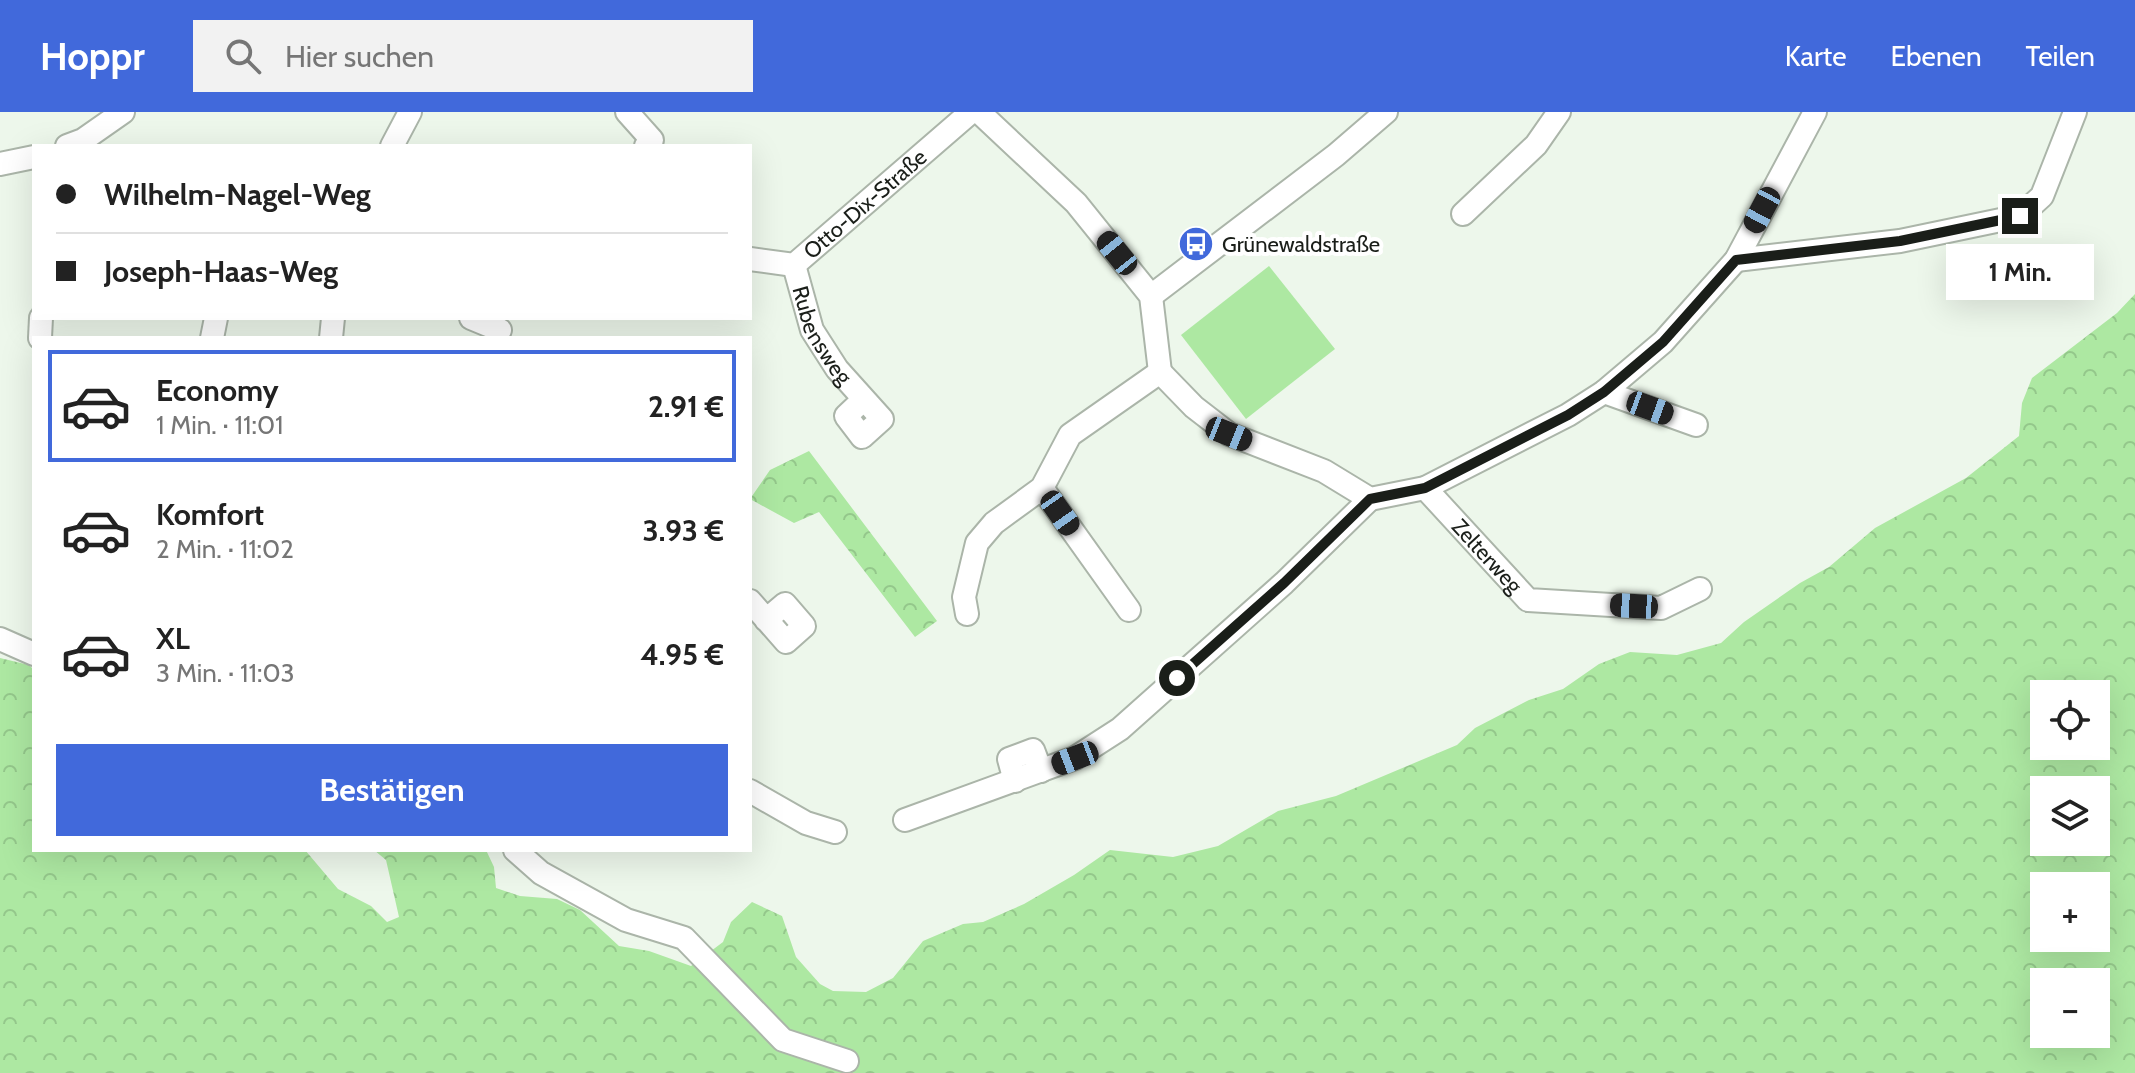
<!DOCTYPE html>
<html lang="de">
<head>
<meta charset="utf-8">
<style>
	body { margin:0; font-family:Cabin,sans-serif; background:#f2f2f2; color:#222; height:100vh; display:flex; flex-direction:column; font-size:30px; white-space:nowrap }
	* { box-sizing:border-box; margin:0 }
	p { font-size:26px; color:#767676 }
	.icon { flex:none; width:44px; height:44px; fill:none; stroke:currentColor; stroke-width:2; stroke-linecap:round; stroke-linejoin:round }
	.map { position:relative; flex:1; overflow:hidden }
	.drawer { position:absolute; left:32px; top:224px; width:720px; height:516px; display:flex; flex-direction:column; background:#fff; border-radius:0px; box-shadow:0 8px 32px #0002 }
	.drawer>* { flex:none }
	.hud { position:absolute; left:32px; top:32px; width:720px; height:176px; border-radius:0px; box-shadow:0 8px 32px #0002; display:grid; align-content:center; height:176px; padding:0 24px; background:#fff }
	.tools { position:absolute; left:2030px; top:568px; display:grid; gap:16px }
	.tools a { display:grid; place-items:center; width:80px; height:80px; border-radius:0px; background:#fff; box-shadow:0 8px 32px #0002; font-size:40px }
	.end { position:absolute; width:36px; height:36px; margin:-18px; border:10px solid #1a1e19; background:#fff; box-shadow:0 0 0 4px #fff }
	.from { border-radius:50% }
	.bubble { position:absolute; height:56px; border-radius:0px; background:#fff; box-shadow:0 8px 32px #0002; font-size:26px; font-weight:800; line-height:56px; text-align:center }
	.car { position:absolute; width:24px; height:48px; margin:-24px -12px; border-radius:10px; box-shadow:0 0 6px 2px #0007; background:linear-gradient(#222 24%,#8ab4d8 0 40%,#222 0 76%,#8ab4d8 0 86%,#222 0) }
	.hud b { display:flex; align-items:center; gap:28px; height:76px; font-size:30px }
	.hud b+b { border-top:2px solid #e0e0e0 }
	.hud i { width:20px; height:20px; background:#222 }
	ul { padding:14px 0 0; list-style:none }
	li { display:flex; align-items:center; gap:24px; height:112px; margin:0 16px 12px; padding:0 8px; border:4px solid transparent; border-radius:0px }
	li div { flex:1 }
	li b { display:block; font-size:30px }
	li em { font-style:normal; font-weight:800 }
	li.selected { border-color:#4169db }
	li>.icon { width:72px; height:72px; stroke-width:1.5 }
	.cta { display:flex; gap:16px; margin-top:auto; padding:16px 24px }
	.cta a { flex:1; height:92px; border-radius:0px; background:#4169db; color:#fff; font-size:32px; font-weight:800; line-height:92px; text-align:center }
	header { display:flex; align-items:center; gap:48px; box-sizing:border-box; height:112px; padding:0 40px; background:#4169db; color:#fff }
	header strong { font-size:38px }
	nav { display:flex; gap:44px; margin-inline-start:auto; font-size:28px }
	.search { width:560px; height:72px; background:#f2f2f2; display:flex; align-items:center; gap:20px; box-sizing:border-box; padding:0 28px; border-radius:0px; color:#767676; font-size:30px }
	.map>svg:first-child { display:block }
	.grass { fill:#ade8a2 }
	.forest { fill:url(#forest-crowns); fill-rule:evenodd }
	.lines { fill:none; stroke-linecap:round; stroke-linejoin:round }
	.minor-casing { stroke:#abb5a9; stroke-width:26 }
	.minor { stroke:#fff; stroke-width:22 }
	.route { stroke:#1a1e19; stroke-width:10 }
	.labels { text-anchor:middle; stroke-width:8; stroke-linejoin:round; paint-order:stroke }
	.street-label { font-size:22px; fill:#1a1e19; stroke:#fff }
	.poi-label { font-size:22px; fill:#1a1e19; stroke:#fff; text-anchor:start }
</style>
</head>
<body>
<header>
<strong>Hoppr</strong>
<div class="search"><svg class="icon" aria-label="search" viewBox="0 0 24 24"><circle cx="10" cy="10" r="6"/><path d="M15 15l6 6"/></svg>Hier suchen</div>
<nav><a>Karte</a><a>Ebenen</a><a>Teilen</a></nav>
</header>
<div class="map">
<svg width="2135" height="961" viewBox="0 0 2135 961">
	<defs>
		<pattern id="forest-crowns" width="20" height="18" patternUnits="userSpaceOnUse" patternTransform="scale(2)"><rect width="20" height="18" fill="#ade8a2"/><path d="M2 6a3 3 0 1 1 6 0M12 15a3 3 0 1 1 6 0" fill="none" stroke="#94c78b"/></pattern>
	</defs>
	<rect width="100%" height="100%" fill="#edf7eb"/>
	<path class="grass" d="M1269,154L1335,237L1246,307L1181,223Z"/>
	<path class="forest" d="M2135,182V961H0V546L29,553L34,558V738H305L338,777L371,794L387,810L399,805L386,748L374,738H486L494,755L496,776L520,784L557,787L580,798L619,834L649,839L691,854L723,830L731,810L752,790L782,804L796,845L820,872L833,879L866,880L893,866L923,829L963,812L983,810L1024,792L1074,763L1110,738L1173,745L1218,734L1278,699L1336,684L1457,633L1475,616L1529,588L1563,577L1599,552L1630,540L1677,543L1721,531L1744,510L1800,471L1829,455L1875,416L1966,366L2019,324L2022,291L2032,266L2117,201ZM2044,582H2096V634H2044ZM2044,678H2096V730H2044ZM2044,774H2096V826H2044ZM2044,870H2096V922H2044Z
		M809,339L937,509L915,525L819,400L794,411L750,387L770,358Z"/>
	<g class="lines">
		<g class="minor-casing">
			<g id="minor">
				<path d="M627,0L652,28L646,34"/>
				<path d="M979,0L1076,91L1151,184L1160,260"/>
				<path d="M67,34L83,28L123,0"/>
				<path d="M392,34L410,0"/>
				<path d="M0,52L34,45"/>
				<path d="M1463,102L1536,33L1559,0"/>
				<path id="s1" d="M750,147L794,153L971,0"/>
				<path d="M1736,148L1900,129L2020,104L2042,84L2075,0"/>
				<path id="s2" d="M794,153L812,218L837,257L864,287L846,304L862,325L882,307L864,287"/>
				<path d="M1151,184L1336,43L1386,0"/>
				<path d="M471,206L500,218"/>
				<path d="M40,226L41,206"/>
				<path d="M212,226L216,206"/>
				<path d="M331,226L333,206"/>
				<path d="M1160,260L1194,295L1229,322L1324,359L1370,387L1425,376L1568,303L1604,280L1663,230L1736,148L1815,0"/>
				<path d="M1604,280L1696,313"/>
				<path d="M1042,376L1129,498"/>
				<path id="s3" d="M1425,376L1528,488L1661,496L1700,477"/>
				<path d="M750,489L786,530L804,514L785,492L766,508"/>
				<path d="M967,502L964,485L977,431L994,411L1042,376L1070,323L1160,260"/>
				<path d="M0,527L34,542"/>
				<path d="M1015,669L1009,647L1033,638L1041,659"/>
				<path d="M750,679L806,711L835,720"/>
				<path d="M905,708L1075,646L1120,617L1284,471L1370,387"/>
				<path d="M515,738L541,761L626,808L684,826L783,928L847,949"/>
			</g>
		</g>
		<use href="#minor" class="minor"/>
	</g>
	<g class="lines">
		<path class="route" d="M1177,566L1284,471L1370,387L1425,376L1568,303L1604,280L1663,230L1736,148L1900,129L2020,104"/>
	</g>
	<defs>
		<g id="bus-disc" transform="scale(1.8)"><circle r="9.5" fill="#4169db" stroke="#fff"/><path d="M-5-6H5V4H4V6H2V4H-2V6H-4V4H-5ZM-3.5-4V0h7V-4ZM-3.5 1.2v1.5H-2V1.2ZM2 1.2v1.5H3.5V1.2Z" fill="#fff"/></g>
	</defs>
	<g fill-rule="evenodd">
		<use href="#bus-disc" x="1196" y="132"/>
	</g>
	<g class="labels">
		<g class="street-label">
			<text dy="8" stroke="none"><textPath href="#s1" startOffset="138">Otto-Dix-Straße</textPath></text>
			<text dy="8" stroke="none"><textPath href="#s2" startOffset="76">Rubensweg</textPath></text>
			<text dy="8" stroke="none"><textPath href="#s3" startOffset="92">Zelterweg</textPath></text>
		</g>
		<g class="poi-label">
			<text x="1222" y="140">Grünewaldstraße</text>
		</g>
	</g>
</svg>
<div class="tools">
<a><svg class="icon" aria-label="locate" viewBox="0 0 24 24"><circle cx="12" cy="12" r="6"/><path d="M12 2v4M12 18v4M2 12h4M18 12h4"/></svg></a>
<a><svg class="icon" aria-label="layers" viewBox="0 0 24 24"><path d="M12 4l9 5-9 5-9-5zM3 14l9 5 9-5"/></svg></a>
<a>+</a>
<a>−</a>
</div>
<i class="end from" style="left:1177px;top:566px"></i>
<i class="end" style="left:2020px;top:104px"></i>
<div class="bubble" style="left:1946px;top:132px;width:148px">1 Min.</div>
<i class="car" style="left:1762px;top:98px;rotate:208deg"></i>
<i class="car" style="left:1117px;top:141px;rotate:321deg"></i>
<i class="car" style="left:1650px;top:296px;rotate:110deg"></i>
<i class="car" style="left:1229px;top:322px;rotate:112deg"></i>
<i class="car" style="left:1060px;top:401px;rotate:145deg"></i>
<i class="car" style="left:1634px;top:494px;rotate:273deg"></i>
<i class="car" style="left:1075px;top:646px;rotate:249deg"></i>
<div class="hud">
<b><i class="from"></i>Wilhelm-Nagel-Weg</b>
<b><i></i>Joseph-Haas-Weg</b>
</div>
<section class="drawer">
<ul>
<li class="selected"><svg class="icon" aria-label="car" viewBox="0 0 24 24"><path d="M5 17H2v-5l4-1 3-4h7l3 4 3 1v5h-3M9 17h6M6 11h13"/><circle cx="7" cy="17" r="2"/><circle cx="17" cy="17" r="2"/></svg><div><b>Economy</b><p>1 Min. · 11:01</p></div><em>2.91 €</em></li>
<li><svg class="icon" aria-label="car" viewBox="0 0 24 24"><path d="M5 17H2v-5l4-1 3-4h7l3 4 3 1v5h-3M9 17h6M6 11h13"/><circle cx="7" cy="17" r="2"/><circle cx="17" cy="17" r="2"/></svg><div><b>Komfort</b><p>2 Min. · 11:02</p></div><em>3.93 €</em></li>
<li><svg class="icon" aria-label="car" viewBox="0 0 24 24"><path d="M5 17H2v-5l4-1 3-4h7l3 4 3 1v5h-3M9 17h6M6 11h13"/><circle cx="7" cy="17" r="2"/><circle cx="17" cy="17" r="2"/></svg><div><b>XL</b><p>3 Min. · 11:03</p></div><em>4.95 €</em></li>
</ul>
<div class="cta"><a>Bestätigen</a></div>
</section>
</div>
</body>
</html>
